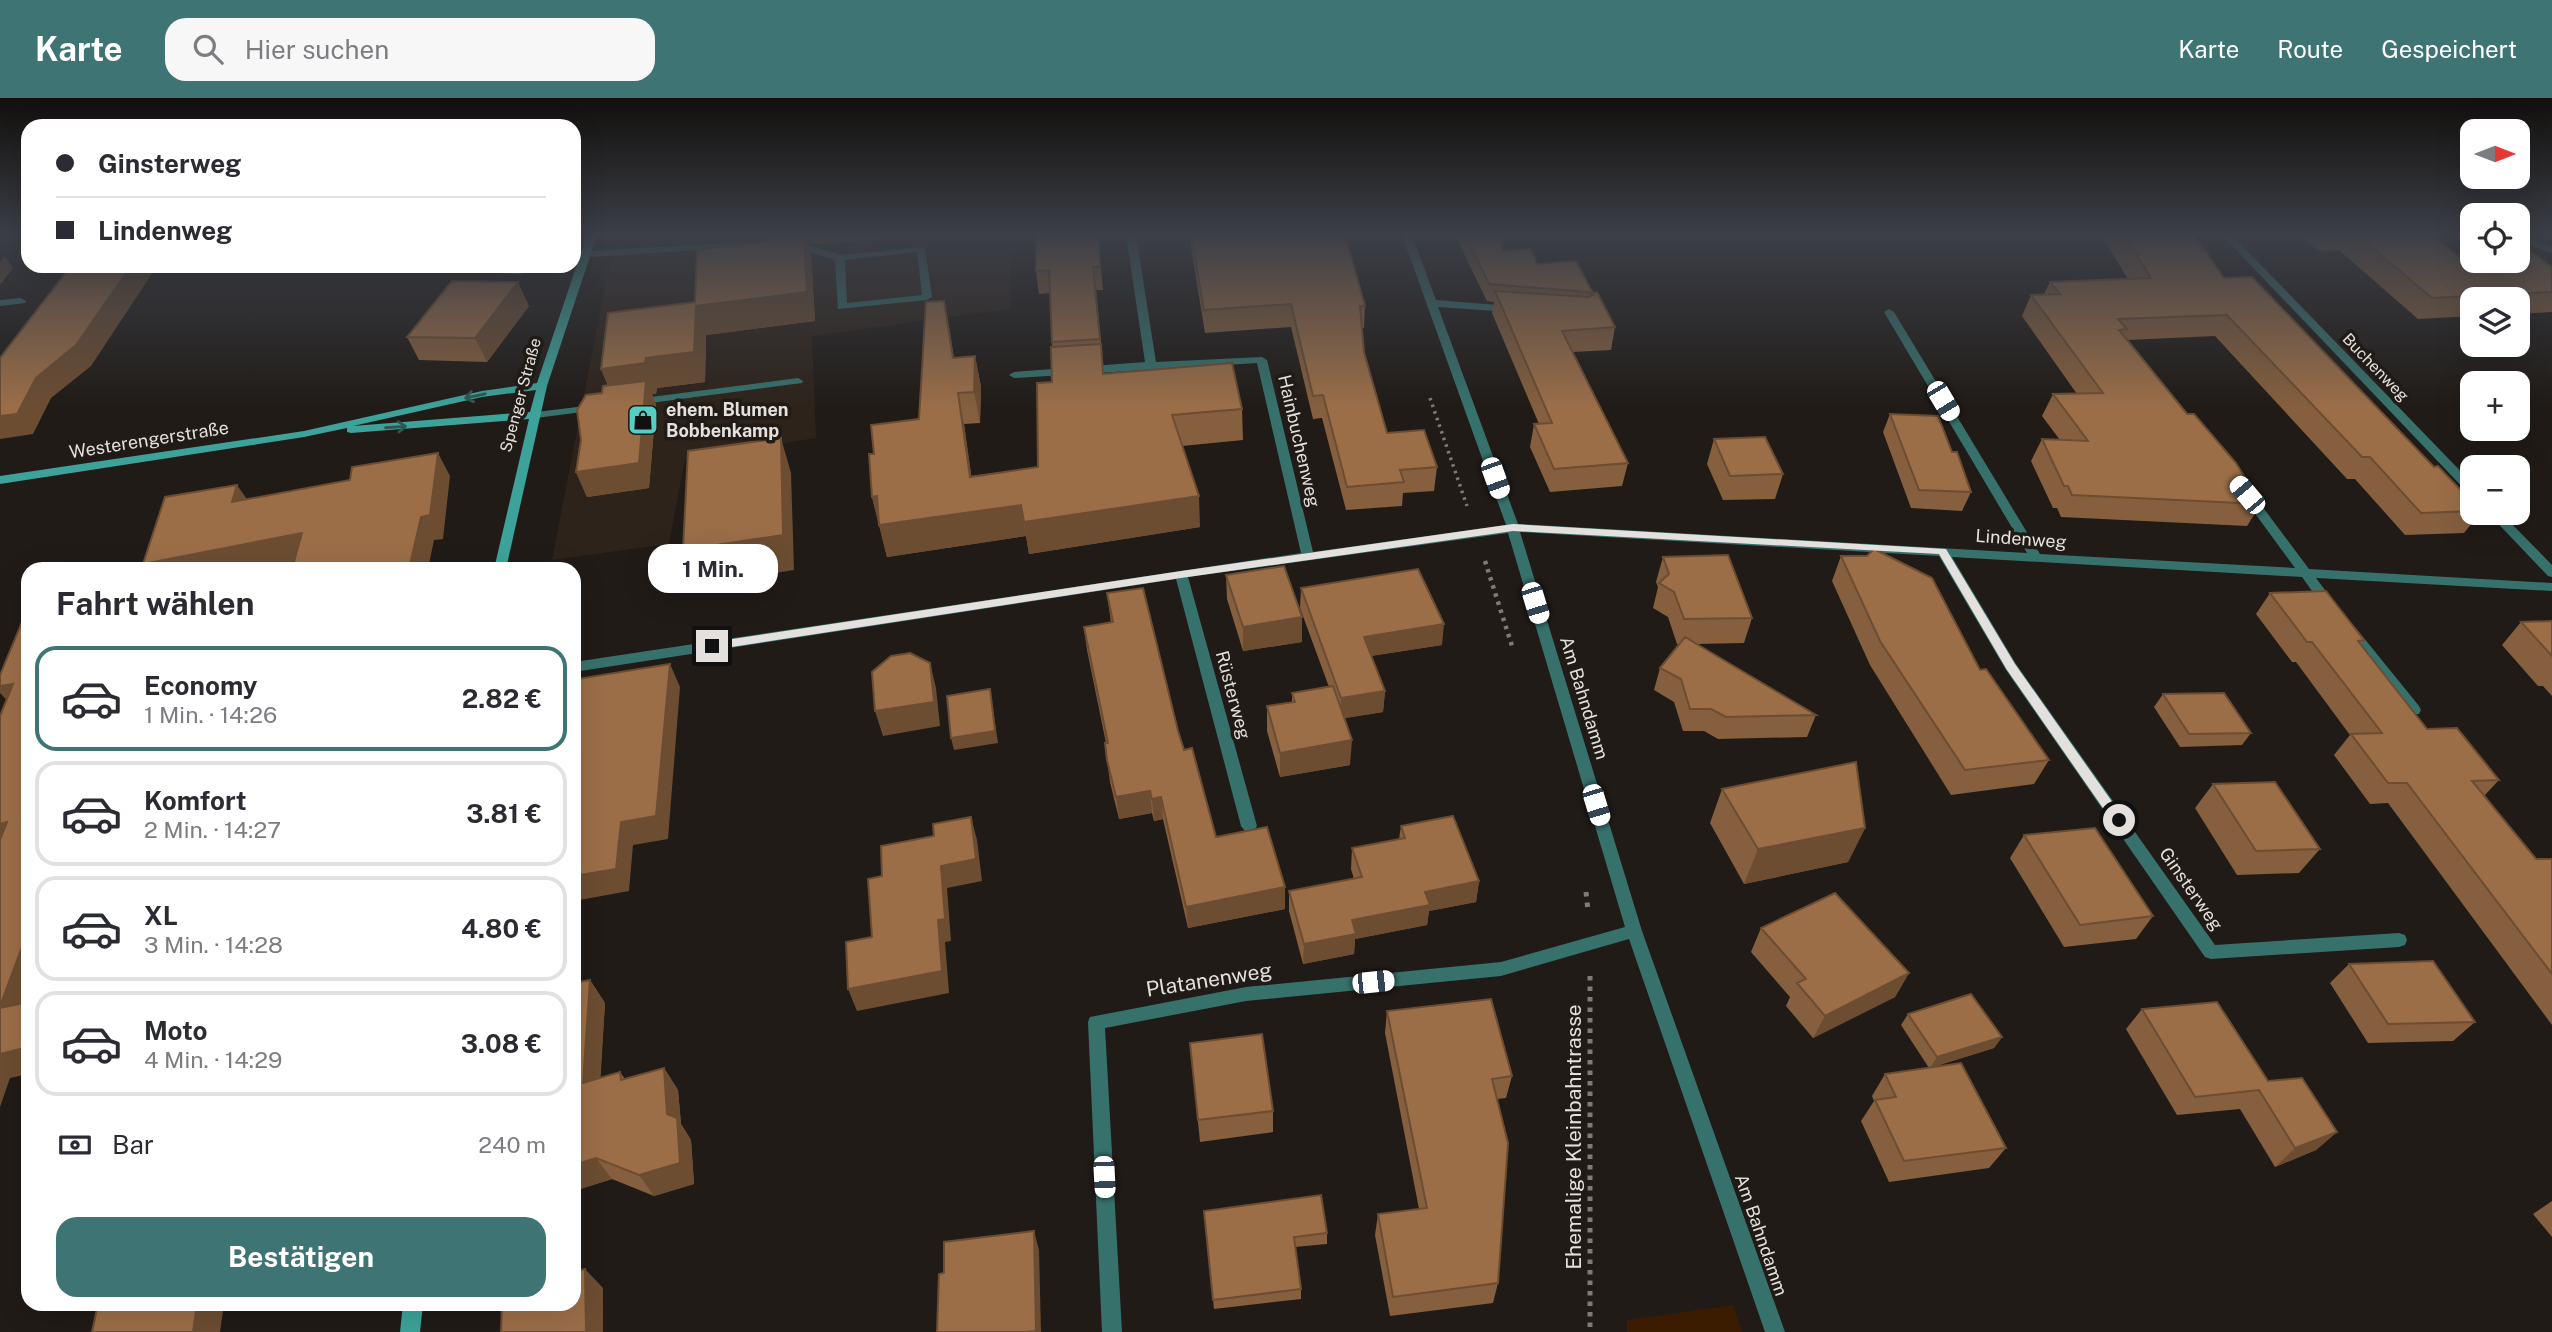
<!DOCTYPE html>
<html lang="de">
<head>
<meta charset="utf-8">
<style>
	body { margin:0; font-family:"Public Sans",sans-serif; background:#f7f7f7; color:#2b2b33; height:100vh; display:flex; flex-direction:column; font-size:26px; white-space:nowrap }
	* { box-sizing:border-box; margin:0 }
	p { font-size:23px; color:#7c7c81 }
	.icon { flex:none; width:38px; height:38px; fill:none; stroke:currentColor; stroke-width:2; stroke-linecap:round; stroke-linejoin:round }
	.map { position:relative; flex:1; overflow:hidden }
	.drawer { position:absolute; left:21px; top:464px; width:560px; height:749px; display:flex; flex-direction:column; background:#fff; border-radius:21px; box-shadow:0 7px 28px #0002 }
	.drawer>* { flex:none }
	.hud { position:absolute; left:21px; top:21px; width:560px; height:154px; border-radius:21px; box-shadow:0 7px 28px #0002; display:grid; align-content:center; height:154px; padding:0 35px; background:#fff }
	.needle { width:46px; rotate:90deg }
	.controls { position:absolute; left:2460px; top:21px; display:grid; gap:14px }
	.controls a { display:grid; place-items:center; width:70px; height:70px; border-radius:14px; background:#fff; box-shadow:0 7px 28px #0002; font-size:35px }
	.end { position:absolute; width:32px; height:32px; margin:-16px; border:9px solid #e4e0dd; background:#111; box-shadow:0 0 0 4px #111 }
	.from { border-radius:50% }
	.bubble { position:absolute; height:49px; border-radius:21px; background:#fff; box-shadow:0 7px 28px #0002; font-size:23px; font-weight:700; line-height:49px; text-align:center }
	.car { position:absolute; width:21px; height:42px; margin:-21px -10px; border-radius:9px; box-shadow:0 0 5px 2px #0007; background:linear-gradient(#fff 24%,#345 0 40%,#fff 0 76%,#345 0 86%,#fff 0) }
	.hud b { display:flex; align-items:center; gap:24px; height:66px; font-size:26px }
	.hud b+b { border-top:2px solid #e1e1e2 }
	.hud i { width:18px; height:18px; background:#2b2b33 }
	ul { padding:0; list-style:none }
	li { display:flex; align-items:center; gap:21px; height:105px; margin:0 14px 10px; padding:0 21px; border:4px solid #e1e1e2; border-radius:21px }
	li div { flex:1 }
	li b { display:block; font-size:26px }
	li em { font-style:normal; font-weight:700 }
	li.current { border-color:#3e7474 }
	li>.icon { width:63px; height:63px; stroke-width:1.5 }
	h2 { padding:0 35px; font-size:32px; line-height:84px }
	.pay { display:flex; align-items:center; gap:18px; height:77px; padding:0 35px; font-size:26px }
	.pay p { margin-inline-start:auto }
	.button { display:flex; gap:14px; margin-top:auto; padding:14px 35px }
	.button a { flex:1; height:80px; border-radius:21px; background:#3e7474; color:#fff; font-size:28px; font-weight:700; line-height:80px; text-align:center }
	header { display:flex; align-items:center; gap:42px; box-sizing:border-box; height:98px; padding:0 35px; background:#3e7474; color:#fff }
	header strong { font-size:33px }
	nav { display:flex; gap:38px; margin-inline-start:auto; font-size:24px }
	.search { width:490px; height:63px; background:#f7f7f7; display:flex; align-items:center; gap:18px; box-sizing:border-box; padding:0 24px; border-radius:21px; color:#7c7c81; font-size:26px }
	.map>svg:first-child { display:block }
	.built { fill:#2d231a }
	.green { fill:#3b1c00 }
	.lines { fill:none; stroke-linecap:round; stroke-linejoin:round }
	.path-far2 { stroke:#807b77; stroke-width:3.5; stroke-dasharray:2.5 4.5; stroke-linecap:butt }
	.path-far1 { stroke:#807b77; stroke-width:4.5; stroke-dasharray:3.5 5; stroke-linecap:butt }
	.path { stroke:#807b77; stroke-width:5; stroke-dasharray:4.5 6; stroke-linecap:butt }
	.lane { fill:#37716c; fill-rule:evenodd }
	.street { fill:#37716c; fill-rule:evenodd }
	.secondary { fill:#3da39a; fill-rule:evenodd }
	.wall { fill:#855f3e }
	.shaded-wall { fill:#6c4d32 }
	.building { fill:#9b6e48; stroke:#6c4d32; stroke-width:2 }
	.oneway { stroke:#2d5852 }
	.route { fill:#e4e0dd }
	.labels { text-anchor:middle; stroke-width:7; stroke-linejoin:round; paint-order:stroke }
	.far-street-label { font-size:16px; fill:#e4e0dd; stroke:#201b17 }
	.poi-label { font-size:18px; font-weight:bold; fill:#e4e0dd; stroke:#201b17; text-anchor:start }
	.street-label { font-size:18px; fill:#e4e0dd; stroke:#201b17 }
	.near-street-label { font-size:21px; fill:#e4e0dd; stroke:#201b17 }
</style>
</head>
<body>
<header>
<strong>Karte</strong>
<div class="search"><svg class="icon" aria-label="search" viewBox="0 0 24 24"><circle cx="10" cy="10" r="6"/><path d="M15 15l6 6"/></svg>Hier suchen</div>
<nav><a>Karte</a><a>Route</a><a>Gespeichert</a></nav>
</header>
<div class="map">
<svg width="2552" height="1234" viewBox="0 0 2552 1234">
	<rect width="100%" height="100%" fill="#201b17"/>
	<path class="built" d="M622,137H1011L1010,211L812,238L816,340L685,361L669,446L552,462L607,178Z"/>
	<path class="green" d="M1733,1207L1742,1234H1627V1222Z"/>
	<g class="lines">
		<path class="path-far2" d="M1430,300L1467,408"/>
		<path class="path-far1" d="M1485,463L1512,548"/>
		<path class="path" d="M1586,794L1588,813
			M1590,878V1234"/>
		<path class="lane" d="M789,143H795L841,157L925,149L932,199L927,202L838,211L835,162L789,147ZM917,154L922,197L847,205L845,162Z
			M744,144L747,145V149L574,160V154Z
			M21,200L26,203L25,205L0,208V202Z
			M798,280L803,283L802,285L635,307L629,304L635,301Z
			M594,307L600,310L598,312L536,320L530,317L536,314Z"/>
		<path class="street" d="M1126,137H1136L1156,264L1262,259L1267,262L1313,454L1506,427L1402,137H1412L1436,202L1510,208L1515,211L1510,214L1438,209L1518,426L2027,455L1884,214L1889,211L1894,214L2040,456L2295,470L2240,395L2246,391L2250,392L2309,471L2552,485V493L2316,480L2337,508L2330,512L2325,511L2302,479L1952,459L2016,566L2215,847L2399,835L2405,837L2407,842L2405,847L2399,849L2211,861L2205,859L2006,572L1939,458L1520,434L1642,833L1785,1234H1765L1629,841L1501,878L1246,903L1105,930L1122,1234H1102L1088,924L1090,919L1246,889L1501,864L1625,829L1508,435L1188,479L1257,728L1254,732H1244L1241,728L1176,481L574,574V564L1301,455L1257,265L1014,280L1009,277L1014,274L1145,264Z
			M2222,137H2232L2473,386V397L2469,396Z
			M2518,137L2552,149V155L2518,143Z
			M2488,415H2501L2552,467V479L2548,478Z
			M2350,527L2355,529L2419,608L2421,612L2419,616H2409L2345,535L2343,532L2345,529Z"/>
		<path class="secondary" d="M587,137H597L547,288L506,471H494L529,321L351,335L347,334V330L304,339L0,386V378L304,333L482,293L537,285ZM536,292L530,314L353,328L482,299Z
			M403,1206H423L420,1234H400Z"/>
	</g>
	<path class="wall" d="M769,137H960L815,146L807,144L811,157L815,223L706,237L705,284L657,290L656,296H652L656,307L649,390L587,399L576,374L602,295L608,288L601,271L695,204L767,143Z
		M1098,137L1103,192H1096L1104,276L1242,311L1243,342L1182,348L1200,429L1029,456L1026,438L887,459L872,399L874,356L919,321L944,203L954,260L975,258L981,289L980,325L964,326L971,378L1038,369L1052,284V249L1050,195L1039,196L1036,173Z
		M1190,137H1345L1365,208L1364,230H1362L1364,254L1387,335L1437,369L1434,393L1403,395L1402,408L1346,412L1322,320L1313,321L1291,229L1205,235L1191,150Z
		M1455,137H1502V153L1537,166L1594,196L1615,229L1611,252L1572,254L1628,365L1622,388L1550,394L1530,349L1534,326H1539L1492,215L1494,204L1487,203Z
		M2104,137H2194L2224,180L2473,405V415H2480L2464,435L2405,437L2355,381H2347L2215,238L2128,242L2261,406L2247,428L2061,419L2057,410H2053L2031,363L2042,341L2060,342L2042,318L2053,296H2077L2022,218L2031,197L2044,196L2050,184L2128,181L2103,140Z
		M2300,137H2431L2458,158L2552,169V214L2518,216V201H2473V218L2418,221L2339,152L2318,153Z
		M445,168H528L521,176L448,173Z
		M529,208L487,264L419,262L407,239Z
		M1890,316L1952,354L1971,394L1962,413L1911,410L1883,334Z
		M1714,341L1783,376L1775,401L1723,402L1707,366Z
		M1841,458L2049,662L2034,686L1951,697L1870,567L1832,483Z
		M1663,459L1752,520L1744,545L1696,546L1816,617L1807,639L1718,641L1704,633H1683L1674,604L1654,592L1660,570L1680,546H1677L1668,519L1653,510L1658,489L1656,484Z
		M1226,477L1302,519V544L1243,553L1227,501Z
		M1301,490L1442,547L1371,558L1385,593L1383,614L1344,620L1350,667L1280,679L1267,633V608L1292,604V595L1329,589L1300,510Z
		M1107,495L1178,633L1216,739L1285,811L1188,830L1163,721L1154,723L1152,715L1119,721L1110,684L1105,645H1106L1087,552L1084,529L1111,525Z
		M2270,495L2364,542L2361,546L2427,631L2499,682L2484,698L2536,761H2552V927L2388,705L2370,706L2334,657L2350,637L2296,564H2292L2256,516Z
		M2552,523V598L2543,588H2538L2502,547L2521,524Z
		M2163,596L2251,635L2242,647L2180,649L2154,609Z
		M2213,686L2320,751L2299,775L2237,777L2195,710Z
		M1722,691L1865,730L1848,764L1744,786L1710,725Z
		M1401,728L1479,783L1476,804L1429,813L1427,827L1355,841L1354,856L1303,866L1289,813V793L1354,781L1351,771L1352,750L1399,741Z
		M2024,737L2153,818L2136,841L2064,849L2010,760Z
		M1761,830L1909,875L1895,899L1813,940L1786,908L1790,899L1751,854Z
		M2349,866L2475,924L2453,943L2368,945L2330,885Z
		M590,882L605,905L600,980L620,974L625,981L664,970L678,992L681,1026L691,1042L694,1086L654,1098L612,1081L574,1093Z
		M2142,911L2268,983L2337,1034L2316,1052L2275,1069L2240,1011L2177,1017L2126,931Z
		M1387,913L1512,978L1506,1000L1497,1001L1498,1185L1493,1205L1390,1218L1375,1137L1378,1116L1419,1111L1385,935Z
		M1908,916L2002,939L1994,950L1933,969L2006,1050L1989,1070L1889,1084L1861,1023L1874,1003L1872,998L1885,976L1929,970L1901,927Z
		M1190,945L1273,1013V1034L1200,1044Z
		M2552,1103V1139L2533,1116Z
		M1204,1113L1327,1135V1146L1295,1149L1301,1191V1201L1214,1211Z"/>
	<path class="shaded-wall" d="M804,137H805L811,157L815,223L706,237L705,284L657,290L656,296H652L656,307L649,390L587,399L576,374L614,301L601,271L646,260L696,208Z
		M5,158L13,170L0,187V164Z
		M131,168H157L91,268L51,300L33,336L0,341V318Z
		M518,168H528L521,176Z
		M518,184L529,208L487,264L475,240Z
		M944,203L950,233L958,291L953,260Z
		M975,258L981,289L980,325L974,294Z
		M958,295L964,326L976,410L970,379Z
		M781,340L791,375L794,472L697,487L683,452Z
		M438,355L450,378L443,441L434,442L428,471H409Z
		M237,387L253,410L232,404Z
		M877,398L1021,407L1026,438L887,459L872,399Z
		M1199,398L1200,429L1029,456L1024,424Z
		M302,435L318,459L256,471H147L143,466Z
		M1302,519V544L1243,553V529Z
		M1444,526L1442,547L1363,559L1364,539Z
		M930,565L936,590L940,628L883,638L875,613Z
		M670,566L680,589L668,741L633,747L629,793L574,803V778L621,724Z
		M13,586L16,612L0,595V588Z
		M990,591L998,645L954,652L951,640Z
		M1385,593L1383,614L1340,621L1341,600Z
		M1352,642L1350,667L1280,679V655Z
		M1150,693L1152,715L1119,721L1116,699Z
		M1161,699L1163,721L1154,723L1152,701Z
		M971,719L977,742L982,783L947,790L951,843L945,844L949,895L857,913L848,891L938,822L941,768Z
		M7,724L0,746V726Z
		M1865,730L1848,764L1744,786L1758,751Z
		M1479,783L1476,804L1429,813L1427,827L1355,841L1354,856L1303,866L1304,846L1352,822L1425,794Z
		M1285,789V811L1188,830L1186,809Z
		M28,833V922L0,911V908Z
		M1909,875L1895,899L1813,940L1825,918Z
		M590,882L605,905L599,1007L583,985Z
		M2002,939L1994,950L1930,970L1937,959Z
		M28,949V976L10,980L0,1009V956Z
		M664,970L678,992L681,1026L691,1042L694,1086L654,1098L639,1077L667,1016Z
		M2337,1034L2316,1052L2275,1069L2295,1050Z
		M596,1060L612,1081L574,1093V1067Z
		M1034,1133L1039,1152L1041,1234H1036V1233Z
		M585,1171L603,1190V1234H586Z
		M197,1206H224L220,1234H193Z"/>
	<path class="building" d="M769,137H804L807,194L696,208L694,254L646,260L645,265L601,271L608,215L695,204L697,152L767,143Z
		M1036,137H1098L1100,169H1093L1100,241L1052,244L1049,172L1036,173Z
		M1191,137H1345L1365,208H1360L1364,254L1387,335L1424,332L1437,369L1400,372L1404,384L1347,389L1323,297L1313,298L1291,206L1204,212Z
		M1465,137H1502V153L1530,151L1537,166L1576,163L1594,197L1588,194L1489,186Z
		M2124,137H2194L2224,180L2252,179L2434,369L2438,368L2473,405V413L2421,415L2370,359H2362L2227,217L2118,221L2127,231L2119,232L2187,316H2194L2236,365L2261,406L2072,397L2068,388H2064L2042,341L2088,343L2053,296L2103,295L2031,197L2060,196L2050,184L2151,180Z
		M2357,137H2431L2458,158H2473V163H2518V156L2533,155L2552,169V194L2432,200Z
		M71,168H131L76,247L36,280L17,316L0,318V260Z
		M452,183L518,184L475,240L407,239Z
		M1495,193L1589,199L1597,194L1615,229L1562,233L1628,365L1554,371L1534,326L1552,325Z
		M944,203L953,260L975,258L974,294L958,295L970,379L1038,369L1037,285L1052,284L1051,249L1101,246L1103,276L1232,265L1242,311L1172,317L1199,398L1024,424L1021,407L879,427L877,398L872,399L869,356H874L871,327L919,321L926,204Z
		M646,283L639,365L576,374L581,342L577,312L586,297L602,295L603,288Z
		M1890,316L1938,318L1952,354H1957L1971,394L1919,392Z
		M1765,339L1783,376L1730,378L1714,341Z
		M781,340L783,437L683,452L688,353Z
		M438,355L430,417L421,419L409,471H292L302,435L143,466L165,399L237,387L232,404L350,382L352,369Z
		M1874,451L1932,480L1980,572L1986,571L2049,662L1965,672L1880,543L1841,458H1867Z
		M1728,457L1752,520L1684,521L1674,494L1659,485L1669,476L1663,459Z
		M1284,468L1302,519L1243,529L1226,477Z
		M1418,471L1444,526L1364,539L1385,593L1341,600L1301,490Z
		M1143,490L1178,633L1184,652L1192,650L1216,739L1267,729L1285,789L1186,809L1161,699L1152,701L1150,693L1116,699L1107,662L1105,645H1108L1084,529L1113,524L1107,495Z
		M2326,493L2364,542L2358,543L2427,631L2457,630L2499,682L2472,683L2536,761H2552V876L2407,685H2388L2351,636L2382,635L2312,544H2307L2270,495Z
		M28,518V833L0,908V742L7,724L0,726V618L13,586L0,588V577L24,519Z
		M2552,523V558L2521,524Z
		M1685,539L1816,617L1726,619L1711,611H1690L1681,581L1660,570Z
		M910,555L930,565L934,604L875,613L872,574L891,558Z
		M670,566L656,718L621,724L616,771L574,778V602L577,581Z
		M1333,588L1352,642L1280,655L1267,608L1295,604L1292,595Z
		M990,591L995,633L951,640L947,598Z
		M2224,595L2251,635L2189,636L2163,596Z
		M1856,664L1865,730L1758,751L1722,691Z
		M2275,684L2320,751L2256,753L2213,686Z
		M1453,718L1479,783L1425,794L1430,807L1352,822L1356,836L1304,846L1289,793L1362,779L1352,750L1405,740L1401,728Z
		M971,719L976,761L941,768L945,821L938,822L942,873L848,891L846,844L872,839L868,781L882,778L881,748L934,738L933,726Z
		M2095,730L2153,818L2080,827L2024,737Z
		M1835,795L1909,875L1825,918L1797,885L1806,881L1761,830Z
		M2433,863L2475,924L2388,926L2349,866Z
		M590,882L583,985L620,974L621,982L664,970L667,1016L677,1020L680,1065L639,1077L596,1060L574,1067V885Z
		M1971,896L2002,939L1937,959L1908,916Z
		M1491,901L1512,978L1492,981L1508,1045L1498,1185L1393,1199L1378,1116L1427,1110L1387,913Z
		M28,904V949L0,956V910Z
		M2217,904L2268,983L2302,980L2337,1034L2295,1050L2259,992L2195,999L2142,911Z
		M1262,936L1273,1013L1198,1022L1190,945Z
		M1961,965L2006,1050L1904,1063L1875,1002L1896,999L1885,976Z
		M1321,1097L1327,1135L1294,1139L1301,1191L1213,1202L1204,1113Z
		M1034,1133L1036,1233L1026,1234H937L939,1176L944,1175V1144Z
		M585,1171L586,1234H501L502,1206H574V1174Z
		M98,1206H197L193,1234H92Z"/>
	<defs><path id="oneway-shaft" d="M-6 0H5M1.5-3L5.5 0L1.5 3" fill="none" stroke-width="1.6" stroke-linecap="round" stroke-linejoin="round" transform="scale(1.75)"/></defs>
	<g class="oneway">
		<use href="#oneway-shaft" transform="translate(475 298) rotate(168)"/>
		<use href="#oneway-shaft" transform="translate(396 329) rotate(-4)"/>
	</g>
	<linearGradient id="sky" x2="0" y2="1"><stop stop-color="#120f0d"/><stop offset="0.44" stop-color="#3c3f47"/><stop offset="1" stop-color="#3c3f47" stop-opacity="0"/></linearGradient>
	<rect width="2552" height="310" fill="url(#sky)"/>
	<path class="route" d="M1513,426L1946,451L2015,566L2125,722L2123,726H2114L2007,572L1939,456L1513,433L1181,480L712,552L706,548L712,544L1181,473Z"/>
	<defs>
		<g id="shop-square" transform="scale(1.575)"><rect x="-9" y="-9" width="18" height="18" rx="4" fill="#56cec3" stroke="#201b17"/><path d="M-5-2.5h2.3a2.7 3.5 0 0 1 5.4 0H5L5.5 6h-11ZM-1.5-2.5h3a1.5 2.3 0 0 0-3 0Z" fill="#111"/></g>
	</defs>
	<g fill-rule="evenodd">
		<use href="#shop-square" x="643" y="322"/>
	</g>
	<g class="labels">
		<g class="far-street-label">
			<text transform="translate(2376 269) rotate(46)" y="6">Buchenweg</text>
			<text transform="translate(520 297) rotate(-75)" y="6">Spenger Straße</text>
		</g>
		<g class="poi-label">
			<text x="666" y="318">ehem. Blumen<tspan x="666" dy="21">Bobbenkamp</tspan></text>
		</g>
		<g class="street-label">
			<text transform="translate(149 342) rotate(-9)" y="6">Westerengerstraße</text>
			<text transform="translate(1299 343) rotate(77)" y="6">Hainbuchenweg</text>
			<text transform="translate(2021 441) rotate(4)" y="6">Lindenweg</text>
			<text transform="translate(1233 597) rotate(75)" y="6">Rüsterweg</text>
			<text transform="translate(1584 600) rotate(73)" y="6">Am Bahndamm</text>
			<text transform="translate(2191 791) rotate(55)" y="6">Ginsterweg</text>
			<text transform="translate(1761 1137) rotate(71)" y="6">Am Bahndamm</text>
		</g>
		<g class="near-street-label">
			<text transform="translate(1209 882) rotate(-9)" y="7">Platanenweg</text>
			<text transform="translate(1574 1039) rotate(-90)" y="7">Ehemalige Kleinbahntrasse</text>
		</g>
	</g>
</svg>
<div class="controls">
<a><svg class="needle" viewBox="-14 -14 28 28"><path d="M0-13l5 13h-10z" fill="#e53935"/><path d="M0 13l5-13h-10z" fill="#7c7c81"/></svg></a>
<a><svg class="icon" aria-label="locate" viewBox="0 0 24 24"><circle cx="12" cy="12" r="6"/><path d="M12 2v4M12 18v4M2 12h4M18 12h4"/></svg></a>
<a><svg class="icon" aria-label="layers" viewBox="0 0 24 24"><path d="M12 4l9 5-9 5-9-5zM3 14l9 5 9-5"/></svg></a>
<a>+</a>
<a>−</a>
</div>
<i class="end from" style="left:2119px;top:722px"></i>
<i class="end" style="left:712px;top:548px"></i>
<div class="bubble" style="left:648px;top:446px;width:130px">1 Min.</div>
<i class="car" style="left:1943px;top:303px;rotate:149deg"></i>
<i class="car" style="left:1495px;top:380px;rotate:160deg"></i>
<i class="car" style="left:2247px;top:397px;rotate:320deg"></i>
<i class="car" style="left:1535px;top:505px;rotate:163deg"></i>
<i class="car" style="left:1596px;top:707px;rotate:163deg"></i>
<i class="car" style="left:1373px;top:884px;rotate:84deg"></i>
<i class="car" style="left:1104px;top:1079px;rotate:177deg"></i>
<div class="hud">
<b><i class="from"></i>Ginsterweg</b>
<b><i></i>Lindenweg</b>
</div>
<section class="drawer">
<h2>Fahrt wählen</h2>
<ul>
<li class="current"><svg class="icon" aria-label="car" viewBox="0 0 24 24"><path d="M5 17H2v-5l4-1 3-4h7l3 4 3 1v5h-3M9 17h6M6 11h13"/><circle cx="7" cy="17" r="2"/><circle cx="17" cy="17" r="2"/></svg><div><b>Economy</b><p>1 Min. · 14:26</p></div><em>2.82 €</em></li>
<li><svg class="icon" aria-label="car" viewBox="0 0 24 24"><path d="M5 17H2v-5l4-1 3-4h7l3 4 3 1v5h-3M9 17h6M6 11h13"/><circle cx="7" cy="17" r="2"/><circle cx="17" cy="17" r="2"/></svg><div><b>Komfort</b><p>2 Min. · 14:27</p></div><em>3.81 €</em></li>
<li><svg class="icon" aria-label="car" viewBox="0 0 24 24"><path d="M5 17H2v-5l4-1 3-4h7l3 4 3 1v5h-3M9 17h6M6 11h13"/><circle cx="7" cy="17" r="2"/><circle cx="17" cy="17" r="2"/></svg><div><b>XL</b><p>3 Min. · 14:28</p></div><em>4.80 €</em></li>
<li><svg class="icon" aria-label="car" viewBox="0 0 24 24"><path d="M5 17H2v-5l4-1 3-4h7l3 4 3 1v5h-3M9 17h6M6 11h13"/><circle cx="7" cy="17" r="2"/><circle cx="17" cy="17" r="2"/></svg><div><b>Moto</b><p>4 Min. · 14:29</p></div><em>3.08 €</em></li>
</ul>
<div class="pay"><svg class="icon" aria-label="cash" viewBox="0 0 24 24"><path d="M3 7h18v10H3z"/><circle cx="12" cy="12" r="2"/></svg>Bar<p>240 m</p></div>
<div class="button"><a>Bestätigen</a></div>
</section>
</div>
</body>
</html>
